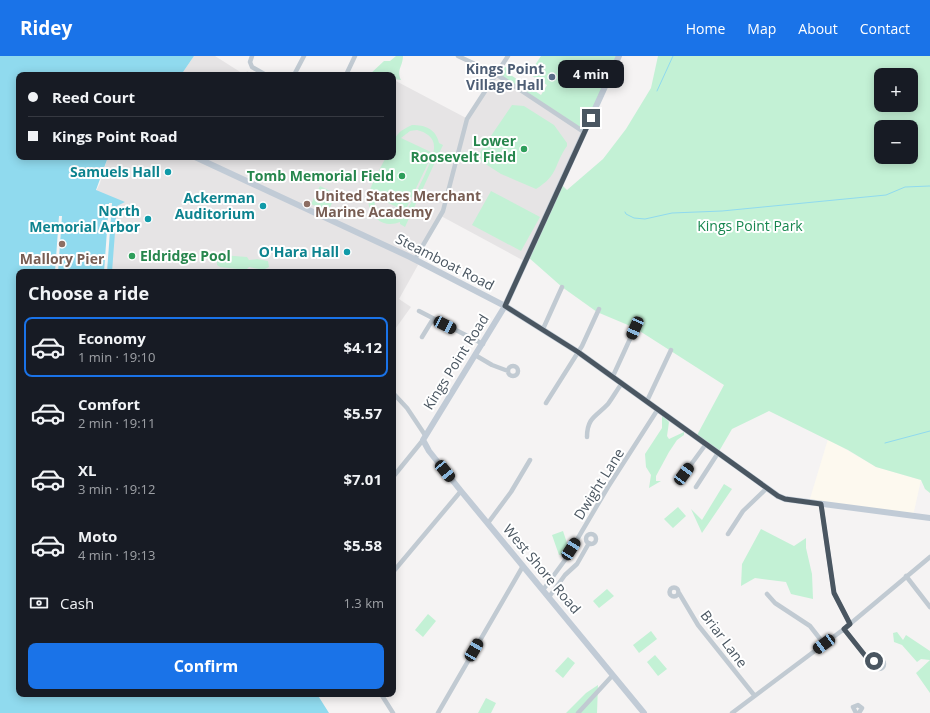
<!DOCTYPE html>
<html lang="en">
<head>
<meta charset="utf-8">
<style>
	body { margin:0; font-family:"Open Sans",sans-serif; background:#242831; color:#f1f3f6; height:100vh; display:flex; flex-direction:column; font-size:15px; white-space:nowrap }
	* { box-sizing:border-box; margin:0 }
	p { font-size:13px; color:#9ea1a6 }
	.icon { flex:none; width:22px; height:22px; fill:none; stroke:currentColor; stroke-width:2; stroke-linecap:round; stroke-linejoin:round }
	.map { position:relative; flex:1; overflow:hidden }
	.drawer { position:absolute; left:16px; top:213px; width:380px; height:428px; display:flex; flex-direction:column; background:#171b24; border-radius:8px; box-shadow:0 2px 10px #0003 }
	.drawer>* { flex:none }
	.hud { position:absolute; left:16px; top:16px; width:380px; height:88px; border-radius:8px; box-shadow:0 2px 10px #0003; display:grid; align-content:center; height:88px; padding:0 12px; background:#171b24 }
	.tools { position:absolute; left:874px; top:12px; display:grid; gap:8px }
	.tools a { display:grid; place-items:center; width:44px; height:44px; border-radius:8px; background:#171b24; box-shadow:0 2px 10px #0003; font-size:20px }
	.end { position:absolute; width:18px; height:18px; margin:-9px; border:5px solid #4a5661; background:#fff; box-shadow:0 0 0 2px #fff }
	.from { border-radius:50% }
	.bubble { position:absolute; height:28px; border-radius:8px; background:#171b24; box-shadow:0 2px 10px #0003; font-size:13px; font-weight:700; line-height:28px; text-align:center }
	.car { position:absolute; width:12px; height:24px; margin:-12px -6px; border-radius:5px; box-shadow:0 0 3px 1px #0007; background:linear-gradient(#222 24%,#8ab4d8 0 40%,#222 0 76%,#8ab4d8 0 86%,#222 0) }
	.hud b { display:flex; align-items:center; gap:14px; height:38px; font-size:15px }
	.hud b+b { border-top:1px solid #363941 }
	.hud i { width:10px; height:10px; background:#f1f3f6 }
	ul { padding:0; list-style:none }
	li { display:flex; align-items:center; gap:12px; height:60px; margin:0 8px 6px; padding:0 4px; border:2px solid transparent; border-radius:8px }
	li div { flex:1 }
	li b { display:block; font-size:15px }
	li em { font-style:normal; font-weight:700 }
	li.active { border-color:#1a73e8 }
	li>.icon { width:36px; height:36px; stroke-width:1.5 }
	h2 { padding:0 12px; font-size:18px; line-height:48px }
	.pay { display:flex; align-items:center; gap:10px; height:44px; padding:0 12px; font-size:15px }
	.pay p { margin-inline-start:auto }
	.button { display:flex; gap:8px; margin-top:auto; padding:8px 12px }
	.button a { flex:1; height:46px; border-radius:8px; background:#1a73e8; color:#fff; font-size:16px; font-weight:700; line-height:46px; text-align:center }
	header { display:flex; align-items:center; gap:24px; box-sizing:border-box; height:56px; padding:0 20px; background:#1a73e8; color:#fff }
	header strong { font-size:19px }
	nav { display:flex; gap:22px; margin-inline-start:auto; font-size:14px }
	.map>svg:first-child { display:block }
	.commercial { fill:#fdf9ef }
	.education { fill:#e6e4e5 }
	.green { fill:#c3f1d5; fill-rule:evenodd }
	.water { fill:#90daee }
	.pier { fill:#f5f3f3 }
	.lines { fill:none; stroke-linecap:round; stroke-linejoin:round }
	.stream { stroke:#90daee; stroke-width:1 }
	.street { stroke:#c1cad2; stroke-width:4.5 }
	.secondary { stroke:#c1cbd6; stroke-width:6 }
	.route { stroke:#4a5661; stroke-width:5 }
	.service-dot { fill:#5c6f8a; stroke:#fff; stroke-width:1.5 }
	.leisure-dot { fill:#2e9e5b; stroke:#fff; stroke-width:1.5 }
	.culture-dot { fill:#0f9aa8; stroke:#fff; stroke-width:1.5 }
	.education-dot { fill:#8d6e63; stroke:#fff; stroke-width:1.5 }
	.labels { text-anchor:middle; stroke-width:4; stroke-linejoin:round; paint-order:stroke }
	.service-label { font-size:14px; font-weight:bold; fill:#4e5e75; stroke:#fff; text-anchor:end }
	.leisure-label { font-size:14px; font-weight:bold; fill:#27864d; stroke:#fff; text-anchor:end }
	.culture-label { font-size:14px; font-weight:bold; fill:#0d838f; stroke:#fff; text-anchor:end }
	.education-label { font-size:14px; font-weight:bold; fill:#785e54; stroke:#fff; text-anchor:start }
	.park-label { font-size:14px; fill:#17864f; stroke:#fff }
	.street-label { font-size:14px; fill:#4a5661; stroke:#fff }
</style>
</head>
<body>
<header>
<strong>Ridey</strong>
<nav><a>Home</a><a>Map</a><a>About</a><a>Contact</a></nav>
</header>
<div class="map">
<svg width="930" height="657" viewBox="0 0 930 657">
	<rect width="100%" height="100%" fill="#f5f3f3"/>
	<path class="commercial" d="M828,383L876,411L921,424L913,460L809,446Z"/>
	<path class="education" d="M194,0H215L245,19L247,15L254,19H181Z
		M496,18L584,76L526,206L441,160L415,203L418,209L399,243L411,251L393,276V216H58L100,127L108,101L129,104L130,101H393L394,24L468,63Z"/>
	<path class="green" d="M396,0H403C403,10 396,14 401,24L393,23V19H369L384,5H390Z
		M541,0H619L584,76L496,18L504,10L508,13L506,16L541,39L547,29L529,18Z
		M658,0H930V437L925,433L921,424L876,411L848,394L769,355L732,373L718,397L696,381L724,329L635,272L597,256L562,231L528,201L561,128L567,134L603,103L626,73L651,32ZM881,19H911V49H881ZM881,71H911V101H881Z
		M512,49L524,50L554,69L567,87V90C554,108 559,119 536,133L501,118L481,105L480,96Z
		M412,69C425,69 436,73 439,87L443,89L405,171L400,168V166C393,169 383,169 377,163C357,145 377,120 386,101H393C393,83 394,77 412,69ZM417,74C426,76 435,82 434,92C434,104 413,142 407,155C396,165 384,160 375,150L374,140L405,155L433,97L401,82L410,75Z
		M320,130L336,138L328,156L311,148Z
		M491,135L540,161L521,195L472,169Z
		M221,199L247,201L249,204L257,203L268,205L269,211L263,214L249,211L246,214L220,211L217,209V203Z
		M662,359L669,366L667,380L669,383L684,376V379L677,384L669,396L656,420V425H661L649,432L651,419L646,411L645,398L662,372Z
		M724,428L732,433L702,477L691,453L702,464Z
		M678,451L686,460L673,472L664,463Z
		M761,473L794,490L806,482V492L812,518L813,543L791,538L786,526L755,522L741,530L742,508Z
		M563,475L570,496L559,499L552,479Z
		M607,533L614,540L599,552L593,545Z
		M428,558L436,565L423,581L415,574Z
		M651,575L657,583L639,597L633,589Z
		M897,576L903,584L906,579L930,595V637L916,617L930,604L921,603L917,606L902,589L894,586L893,577Z
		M655,599L667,613L658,620L647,606Z
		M568,601L575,607L563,622L555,615Z
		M598,629L597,657H566L586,637Z
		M486,642L496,647L491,657H478Z"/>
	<path class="water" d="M0,0H194L181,19H19V101H108L96,134L125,146L117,150L112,216H19V638H317L329,657H0Z"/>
	<path class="pier" d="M109,147H112L107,216H104Z
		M59,160H62L58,216H55Z"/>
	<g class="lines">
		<path class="stream" d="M657,35L673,0
			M625,156L626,158L634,162L645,163L672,157L722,155L886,139L905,131L930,130
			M885,387L930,375"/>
		<path class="street" d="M252,0L250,6L252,11L266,19
			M458,0L496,18L584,76
			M294,19L304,0
			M346,19L355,0
			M415,203L443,155L467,63L508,0
			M419,255L483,288
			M543,273L562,231
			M422,281L433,263
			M475,299L492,309L508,315
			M508 315a5 5 0 1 1 10 0a5 5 0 1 1-10 0Z
			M613,320L635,272
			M393,337L407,352L425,379
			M647,345L671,294
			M546,347L582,290L599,253
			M587,381C587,361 597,360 608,348C613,341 617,334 622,327
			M684,418L706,388
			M393,421L423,384
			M696,431L718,397
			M821,448L834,537L850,568
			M488,467L511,436L530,404
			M728,478L743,455L767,432
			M586 483a5 5 0 1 1 10 0a5 5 0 1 1-10 0Z
			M393,516L461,435
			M906,520L930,551
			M669.5 536a4.5 4.5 0 1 1 9 0a4.5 4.5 0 1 1-9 0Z
			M543,534L565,504L608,431L658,353
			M679,537L698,569L754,639
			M767,538L775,547L810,570L824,588
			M549,541L565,519L577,508L589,487
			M844,573L867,602L874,607
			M874 608a5 5 0 1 1 10 0a5 5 0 1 1-10 0Z
			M381,638L393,657
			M438,657L523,510
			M578,657L612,620
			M732,657L844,573L930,501
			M856,657L853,651L858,649L862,652L859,657"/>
		<path class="secondary" d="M619,0L505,250L423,384L429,395L461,435L644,657
			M195,101L410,201L505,250L578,296L778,440L785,443L930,462"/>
	</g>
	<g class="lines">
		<path class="route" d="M591,62L505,250L578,296L778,440L785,443L821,448L834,537L850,568L844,573L867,602L874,607V605"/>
	</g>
	<circle class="service-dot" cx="552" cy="21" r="4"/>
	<g class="leisure-dot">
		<circle cx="524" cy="93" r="4"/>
		<circle cx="402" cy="120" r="4"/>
		<circle cx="132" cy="200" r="4"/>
	</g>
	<g class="culture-dot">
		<circle cx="168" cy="116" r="4"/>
		<circle cx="263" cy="150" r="4"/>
		<circle cx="148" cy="163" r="4"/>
		<circle cx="347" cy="196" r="4"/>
	</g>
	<g class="education-dot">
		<circle cx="307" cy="148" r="4"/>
		<circle cx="62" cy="188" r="4"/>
	</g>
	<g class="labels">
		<g class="service-label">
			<text x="544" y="18">Kings Point<tspan x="544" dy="16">Village Hall</tspan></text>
		</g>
		<g class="leisure-label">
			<text x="516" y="90">Lower<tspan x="516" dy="16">Roosevelt Field</tspan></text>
			<text x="394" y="125">Tomb Memorial Field</text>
			<text x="140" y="205" text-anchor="start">Eldridge Pool</text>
		</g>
		<g class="culture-label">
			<text x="160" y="121">Samuels Hall</text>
			<text x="255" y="147">Ackerman<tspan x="255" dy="16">Auditorium</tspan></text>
			<text x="140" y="160">North<tspan x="140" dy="16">Memorial Arbor</tspan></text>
			<text x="339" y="201">O'Hara Hall</text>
		</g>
		<g class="education-label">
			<text x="315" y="145">United States Merchant<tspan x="315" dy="16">Marine Academy</tspan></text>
			<text x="62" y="208" text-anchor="middle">Mallory Pier</text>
		</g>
		<g class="park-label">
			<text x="750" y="175">Kings Point Park</text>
		</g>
		<g class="street-label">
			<text transform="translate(445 206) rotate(27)" y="5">Steamboat Road</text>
			<text transform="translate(456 306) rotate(-58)" y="5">Kings Point Road</text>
			<text transform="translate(599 428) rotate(-58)" y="5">Dwight Lane</text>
			<text transform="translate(542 513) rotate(50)" y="5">West Shore Road</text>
			<text transform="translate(724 583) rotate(53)" y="5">Briar Lane</text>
		</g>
	</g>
</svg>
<div class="tools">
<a>+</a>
<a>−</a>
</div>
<i class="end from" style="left:874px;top:605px"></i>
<i class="end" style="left:591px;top:62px"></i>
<div class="bubble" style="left:558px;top:4px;width:66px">4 min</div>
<i class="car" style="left:445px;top:269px;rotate:117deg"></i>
<i class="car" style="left:635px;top:272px;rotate:204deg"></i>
<i class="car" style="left:445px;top:415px;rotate:141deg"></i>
<i class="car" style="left:684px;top:418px;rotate:37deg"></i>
<i class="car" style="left:571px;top:493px;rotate:33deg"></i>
<i class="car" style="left:824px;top:588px;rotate:234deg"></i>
<i class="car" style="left:474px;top:594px;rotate:30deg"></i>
<div class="hud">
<b><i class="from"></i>Reed Court</b>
<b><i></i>Kings Point Road</b>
</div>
<section class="drawer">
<h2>Choose a ride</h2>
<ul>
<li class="active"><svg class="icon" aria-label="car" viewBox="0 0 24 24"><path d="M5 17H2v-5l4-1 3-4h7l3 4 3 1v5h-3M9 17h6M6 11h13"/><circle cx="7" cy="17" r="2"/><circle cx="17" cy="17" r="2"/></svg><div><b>Economy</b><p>1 min · 19:10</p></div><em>$4.12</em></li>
<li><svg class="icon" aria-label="car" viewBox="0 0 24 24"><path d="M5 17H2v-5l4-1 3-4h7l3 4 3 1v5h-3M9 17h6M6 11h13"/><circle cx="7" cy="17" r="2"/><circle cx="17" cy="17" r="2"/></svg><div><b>Comfort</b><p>2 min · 19:11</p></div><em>$5.57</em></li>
<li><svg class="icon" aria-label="car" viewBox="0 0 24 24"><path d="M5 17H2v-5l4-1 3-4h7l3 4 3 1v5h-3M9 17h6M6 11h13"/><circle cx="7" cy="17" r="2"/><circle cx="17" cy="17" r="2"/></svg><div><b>XL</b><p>3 min · 19:12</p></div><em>$7.01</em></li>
<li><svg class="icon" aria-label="car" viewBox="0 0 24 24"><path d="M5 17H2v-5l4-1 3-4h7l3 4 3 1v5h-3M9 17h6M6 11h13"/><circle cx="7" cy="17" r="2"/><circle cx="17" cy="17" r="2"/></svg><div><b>Moto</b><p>4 min · 19:13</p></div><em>$5.58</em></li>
</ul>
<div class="pay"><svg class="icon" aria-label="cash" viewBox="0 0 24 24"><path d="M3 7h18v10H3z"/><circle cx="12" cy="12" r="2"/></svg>Cash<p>1.3 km</p></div>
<div class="button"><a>Confirm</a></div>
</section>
</div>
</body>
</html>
